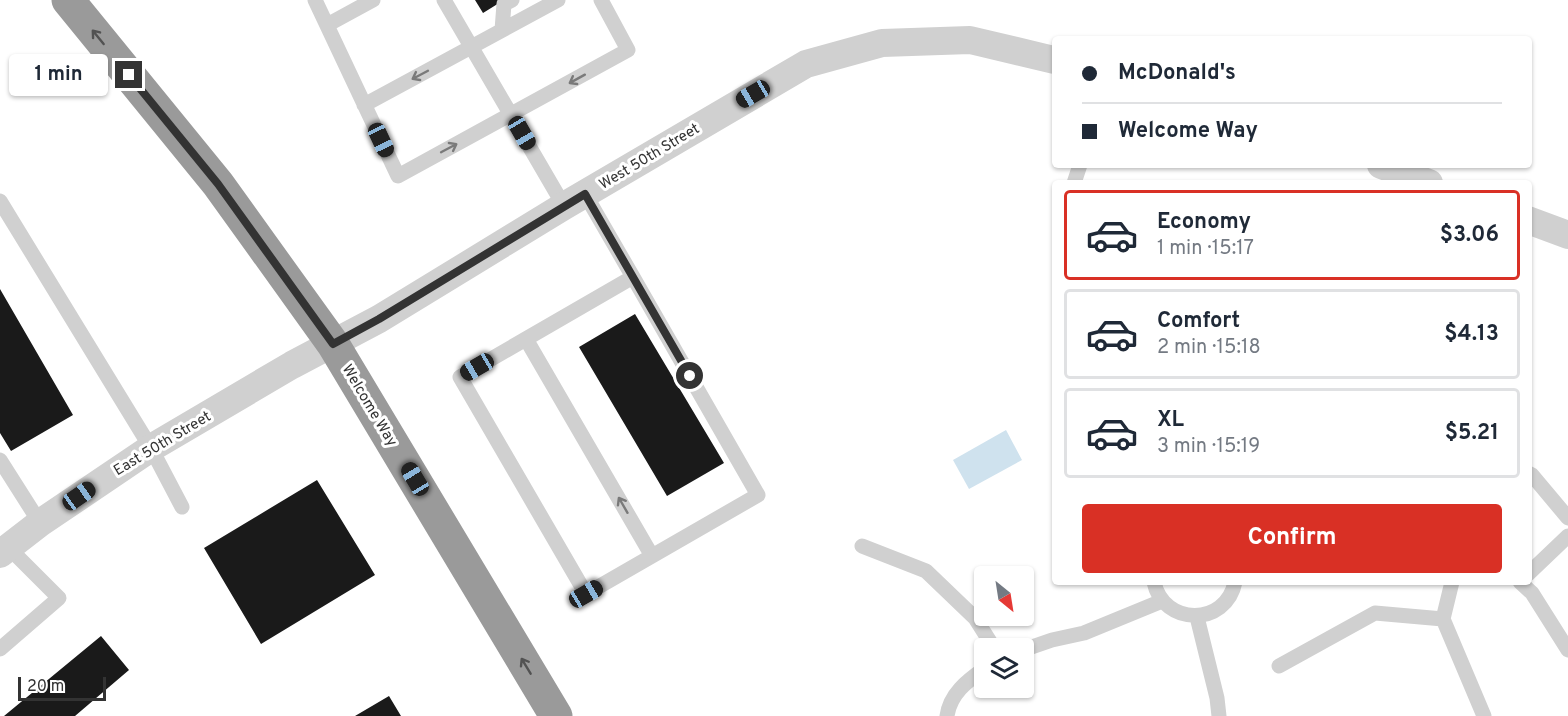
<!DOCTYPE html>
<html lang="en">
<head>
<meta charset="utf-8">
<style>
	body { margin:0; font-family:Overpass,sans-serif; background:#f2f2f3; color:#1f2937; height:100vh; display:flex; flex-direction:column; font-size:22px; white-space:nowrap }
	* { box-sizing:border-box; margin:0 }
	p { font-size:20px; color:#747a83 }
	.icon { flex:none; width:33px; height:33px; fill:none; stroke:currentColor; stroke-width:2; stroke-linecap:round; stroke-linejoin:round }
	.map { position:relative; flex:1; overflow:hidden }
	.panel { position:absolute; left:1052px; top:180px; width:480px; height:405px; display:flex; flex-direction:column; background:#fff; border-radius:6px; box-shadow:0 2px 4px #0004 }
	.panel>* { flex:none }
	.guide { position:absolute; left:1052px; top:36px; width:480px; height:132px; border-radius:6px; box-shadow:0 2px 4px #0004; display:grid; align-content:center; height:132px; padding:0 30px; background:#fff }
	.needle { width:39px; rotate:150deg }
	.controls { position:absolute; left:974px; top:566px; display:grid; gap:12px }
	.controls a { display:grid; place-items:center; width:60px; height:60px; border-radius:6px; background:#fff; box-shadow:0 2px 4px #0004; font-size:30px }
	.scale { position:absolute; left:18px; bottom:15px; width:88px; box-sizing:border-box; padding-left:6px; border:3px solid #333; border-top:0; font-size:16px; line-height:21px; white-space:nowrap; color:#333; -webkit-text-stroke:4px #fff; paint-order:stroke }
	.end { position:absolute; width:27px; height:27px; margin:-14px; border:8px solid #333; background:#fff; box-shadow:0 0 0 3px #fff }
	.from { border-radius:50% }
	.bubble { position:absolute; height:42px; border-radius:6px; background:#fff; box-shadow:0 2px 4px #0004; font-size:20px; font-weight:700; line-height:42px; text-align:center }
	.car { position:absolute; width:18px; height:36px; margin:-18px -9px; border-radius:8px; box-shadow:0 0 4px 2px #0007; background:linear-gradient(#222 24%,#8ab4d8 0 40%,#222 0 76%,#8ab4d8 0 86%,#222 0) }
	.guide b { display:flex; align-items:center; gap:21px; height:57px; font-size:22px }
	.guide b+b { border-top:2px solid #e0e1e3 }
	.guide i { width:15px; height:15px; background:#1f2937 }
	ul { padding:10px 0 0; list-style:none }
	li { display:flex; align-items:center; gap:18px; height:90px; margin:0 12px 9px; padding:0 18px; border:3px solid #e0e1e3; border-radius:6px }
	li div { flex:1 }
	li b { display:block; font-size:22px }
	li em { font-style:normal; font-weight:700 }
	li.active { border-color:#d93025 }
	li>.icon { width:54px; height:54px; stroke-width:1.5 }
	.primary-button { display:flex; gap:12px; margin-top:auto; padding:12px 30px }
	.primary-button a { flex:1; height:69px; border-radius:6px; background:#d93025; color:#fff; font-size:24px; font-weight:700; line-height:69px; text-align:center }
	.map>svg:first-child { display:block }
	.water { fill:#cfe2ee }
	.building { fill:#1a1a1a }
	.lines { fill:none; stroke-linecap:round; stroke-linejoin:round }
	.lane { stroke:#d0d0d0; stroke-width:15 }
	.street { stroke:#d0d0d0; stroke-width:28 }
	.highway { stroke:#9a9a9a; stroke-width:33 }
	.oneway { stroke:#525252 }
	.oneway2 { stroke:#7a7a7a }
	.route { stroke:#333; stroke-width:8 }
	.labels { text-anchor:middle; stroke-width:6; stroke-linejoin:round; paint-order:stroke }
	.street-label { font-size:15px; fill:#333; stroke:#fff }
</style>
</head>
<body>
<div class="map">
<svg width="1568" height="716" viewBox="0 0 1568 716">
	<rect width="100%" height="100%" fill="#fff"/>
	<path class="water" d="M1006,430L1022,460L969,489L953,460Z"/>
	<path class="building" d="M475,0H504L483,13Z
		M0,289L73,415L11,451L0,433Z
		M635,314L724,463L667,496L579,347Z
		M317,480L375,575L261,644L204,548Z
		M101,636L129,670L75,716H4Z
		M389,696L401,716H355Z"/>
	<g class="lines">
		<path class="lane" d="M315,0L398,176L628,50L601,0
			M444,0L564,206
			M327,25L373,0
			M502,30L504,4L512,0
			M364,105L558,0
			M1074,183L1080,165
			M585,194L633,277
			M0,201L151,448L182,507
			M633,277L758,495L586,594L460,377Z
			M526,339L652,556
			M0,460L40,523
			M1528,473L1532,475L1568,518
			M862,546L926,571L975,618L994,648
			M1528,574L1568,536
			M1154,582C1163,626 1226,627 1235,582
			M1452,582L1443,619L1484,716
			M1520,582L1532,593L1568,650
			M1197,617L1217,698L1219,716
			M0,649L59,598L9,548
			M1023,650L1052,640L1084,633L1162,601
			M1279,666L1375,613L1443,619
			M947,716C950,694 967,681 984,669"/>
		<path class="street" d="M1381,165L1429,183
			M1528,220L1568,235
			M0,554L40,523L151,448L292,365L379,319L564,206L806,64L882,43L970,40L1054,60"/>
		<path class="highway" d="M68,0L218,184L333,344L556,716"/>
	</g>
	<defs><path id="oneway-shaft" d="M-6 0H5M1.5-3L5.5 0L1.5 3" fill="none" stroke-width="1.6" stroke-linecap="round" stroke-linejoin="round" transform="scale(1.5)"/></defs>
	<g class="oneway">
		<use href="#oneway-shaft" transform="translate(98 37) rotate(-129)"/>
		<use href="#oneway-shaft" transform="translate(526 666) rotate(-121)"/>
	</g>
	<g class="oneway2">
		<use href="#oneway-shaft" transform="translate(420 75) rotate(152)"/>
		<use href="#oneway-shaft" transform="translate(577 79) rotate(151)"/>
		<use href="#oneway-shaft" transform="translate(449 148) rotate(-28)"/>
		<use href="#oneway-shaft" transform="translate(623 505) rotate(-120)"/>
	</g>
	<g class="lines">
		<path class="route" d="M129,75L218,184L333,344L379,319L585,194L690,376"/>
	</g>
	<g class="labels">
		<g class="street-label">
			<text transform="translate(649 156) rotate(-31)" y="5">West 50th Street</text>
			<text transform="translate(370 405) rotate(59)" y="5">Welcome Way</text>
			<text transform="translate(162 443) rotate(-31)" y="5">East 50th Street</text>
		</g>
	</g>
</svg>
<div class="controls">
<a><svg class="needle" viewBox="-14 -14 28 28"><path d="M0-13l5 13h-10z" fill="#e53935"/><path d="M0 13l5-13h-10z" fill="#747a83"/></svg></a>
<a><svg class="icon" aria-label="layers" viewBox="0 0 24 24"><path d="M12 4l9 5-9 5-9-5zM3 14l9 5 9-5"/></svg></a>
</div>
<div class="scale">20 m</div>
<i class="end from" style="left:690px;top:376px"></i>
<i class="end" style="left:129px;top:75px"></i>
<div class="bubble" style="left:9px;top:54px;width:99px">1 min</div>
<i class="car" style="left:753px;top:94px;rotate:240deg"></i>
<i class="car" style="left:522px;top:133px;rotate:150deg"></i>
<i class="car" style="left:381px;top:140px;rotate:155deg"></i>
<i class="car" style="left:477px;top:367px;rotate:240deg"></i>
<i class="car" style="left:415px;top:479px;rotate:329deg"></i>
<i class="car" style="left:79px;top:496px;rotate:55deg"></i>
<i class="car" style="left:586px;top:594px;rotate:60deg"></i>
<div class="guide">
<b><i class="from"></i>McDonald's</b>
<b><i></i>Welcome Way</b>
</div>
<section class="panel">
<ul>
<li class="active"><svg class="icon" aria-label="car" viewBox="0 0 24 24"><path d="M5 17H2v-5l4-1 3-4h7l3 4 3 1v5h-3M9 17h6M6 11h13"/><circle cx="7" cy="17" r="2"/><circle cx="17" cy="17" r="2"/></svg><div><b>Economy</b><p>1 min · 15:17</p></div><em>$3.06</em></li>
<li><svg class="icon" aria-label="car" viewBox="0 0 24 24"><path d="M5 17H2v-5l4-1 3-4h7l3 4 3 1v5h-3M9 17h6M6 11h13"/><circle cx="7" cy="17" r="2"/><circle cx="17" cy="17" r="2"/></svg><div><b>Comfort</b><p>2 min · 15:18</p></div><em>$4.13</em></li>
<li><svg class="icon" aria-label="car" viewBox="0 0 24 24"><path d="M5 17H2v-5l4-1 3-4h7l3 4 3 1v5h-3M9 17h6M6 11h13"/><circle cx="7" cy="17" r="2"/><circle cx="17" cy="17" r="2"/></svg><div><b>XL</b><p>3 min · 15:19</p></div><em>$5.21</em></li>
</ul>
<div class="primary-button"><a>Confirm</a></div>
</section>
</div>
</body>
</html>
